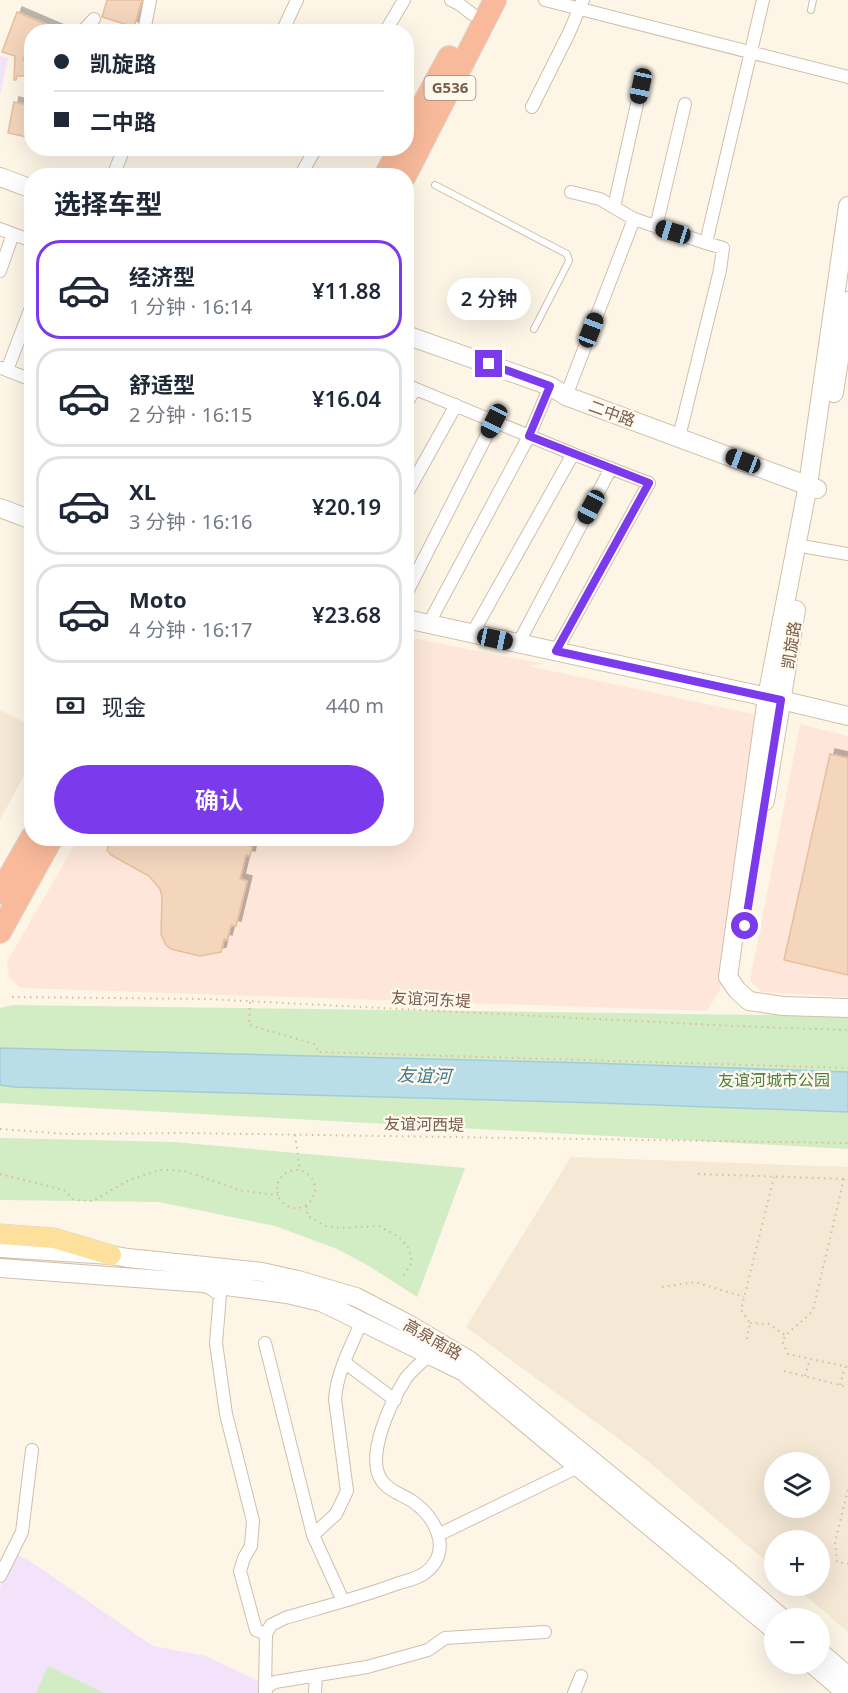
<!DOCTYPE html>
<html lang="zh">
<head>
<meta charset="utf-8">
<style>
	body { margin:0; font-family:"Noto Sans","Noto Sans SC",sans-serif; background:#f6f6f7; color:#1f2937; height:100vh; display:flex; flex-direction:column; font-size:22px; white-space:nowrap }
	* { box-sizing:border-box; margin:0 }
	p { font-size:20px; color:#747a83 }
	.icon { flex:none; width:33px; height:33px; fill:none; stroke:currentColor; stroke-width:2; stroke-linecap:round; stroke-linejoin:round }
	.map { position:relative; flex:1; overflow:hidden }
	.side { position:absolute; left:24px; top:168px; width:390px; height:678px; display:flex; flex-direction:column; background:#fff; border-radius:24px; box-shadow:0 6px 24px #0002 }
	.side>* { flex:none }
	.guide { position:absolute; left:24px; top:24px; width:390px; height:132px; border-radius:24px; box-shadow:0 6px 24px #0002; display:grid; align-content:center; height:132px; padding:0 30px; background:#fff }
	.buttons { position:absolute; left:764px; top:1452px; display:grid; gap:12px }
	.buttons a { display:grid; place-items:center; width:66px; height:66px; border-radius:50%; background:#fff; box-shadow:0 6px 24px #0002; font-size:30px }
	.end { position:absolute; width:27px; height:27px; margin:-14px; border:8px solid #7c3aed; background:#fff; box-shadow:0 0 0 3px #fff }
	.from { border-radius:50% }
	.bubble { position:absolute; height:42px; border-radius:21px; background:#fff; box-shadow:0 6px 24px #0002; font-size:20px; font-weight:600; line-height:42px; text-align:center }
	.car { position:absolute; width:18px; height:36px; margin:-18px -9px; border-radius:8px; box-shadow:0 0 4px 2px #0007; background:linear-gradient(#222 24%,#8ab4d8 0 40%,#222 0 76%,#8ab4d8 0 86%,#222 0) }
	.guide b { display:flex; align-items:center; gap:21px; height:57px; font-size:22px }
	.guide b+b { border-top:2px solid #e0e1e3 }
	.guide i { width:15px; height:15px; background:#1f2937 }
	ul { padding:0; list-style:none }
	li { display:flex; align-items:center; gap:18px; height:99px; margin:0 12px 9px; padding:0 18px; border:3px solid #e0e1e3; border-radius:24px }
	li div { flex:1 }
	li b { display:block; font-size:22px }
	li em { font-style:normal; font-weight:600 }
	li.selected { border-color:#7c3aed }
	li>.icon { width:54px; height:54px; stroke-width:1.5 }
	h2 { padding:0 30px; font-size:27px; line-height:72px }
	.pay { display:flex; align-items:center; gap:15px; height:66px; padding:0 30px; font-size:22px }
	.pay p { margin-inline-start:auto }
	.button { display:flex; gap:12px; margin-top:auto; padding:12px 30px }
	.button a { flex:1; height:69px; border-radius:36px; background:#7c3aed; color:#fff; font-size:24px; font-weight:600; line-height:69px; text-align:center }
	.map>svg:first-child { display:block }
	.residential { fill:#f5e8d5; fill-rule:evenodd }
	.commercial { fill:#fee7da }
	.education { fill:#f3e3fa }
	.green { fill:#d2ecc4 }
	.water { fill:#badee8; stroke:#a0cdda; stroke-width:1.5 }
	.building { fill:#f4d6bd; stroke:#e7be9d; stroke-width:1.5; filter:url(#shadow) }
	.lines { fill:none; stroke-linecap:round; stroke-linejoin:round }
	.lane-casing { stroke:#d0beac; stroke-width:8 }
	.street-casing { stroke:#d0beac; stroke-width:14 }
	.secondary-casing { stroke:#d3bfa9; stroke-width:20 }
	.primary-casing { stroke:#dcd5d0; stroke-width:21 }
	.highway-casing { stroke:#dcd5d0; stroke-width:24 }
	.path { stroke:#d9baa0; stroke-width:2; stroke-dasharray:1.5 4.5; stroke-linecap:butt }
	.lane { stroke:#fff; stroke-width:6 }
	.street { stroke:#fff; stroke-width:12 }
	.secondary { stroke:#fff; stroke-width:18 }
	.primary { stroke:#fee09d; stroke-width:20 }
	.highway { stroke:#f9ba9b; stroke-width:22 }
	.route { stroke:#7c3aed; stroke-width:8 }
	.labels { text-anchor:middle; stroke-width:4.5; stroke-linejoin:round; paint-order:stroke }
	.shield { fill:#fff9ee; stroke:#a08c7b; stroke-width:1.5 }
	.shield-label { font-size:15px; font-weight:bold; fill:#785d4a }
	.street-label { font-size:16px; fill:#785d4a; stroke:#fff9ee }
	.park-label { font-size:16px; fill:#4f7f41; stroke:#fff9ee }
	.water-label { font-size:18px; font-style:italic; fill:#427b8c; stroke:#fff9ee }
</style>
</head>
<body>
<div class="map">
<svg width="848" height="1693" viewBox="0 0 848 1693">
	<defs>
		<filter id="shadow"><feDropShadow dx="5" dy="-5" stdDeviation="0" flood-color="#0004"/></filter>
	</defs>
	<rect width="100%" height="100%" fill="#fdf6e7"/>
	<path class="residential" d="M0,710L32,726L31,763L0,820Z
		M571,1157L848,1167V1632L794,1586H819V1540H774V1568L638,1453L466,1327ZM774,1462H819V1508H774Z"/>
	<path class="commercial" d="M407,637L545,664L529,666L753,714L760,721L720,990L707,1011L21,988L9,977L7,962L78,839L406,838Z
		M800,724L848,736V997L762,992L750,981Z"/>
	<path class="education" d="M0,56L8,58L0,95Z
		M16,1554L30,1561L153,1646L206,1656L260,1682L259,1693H0V1587Z"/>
	<path class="green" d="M12,1005L848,1016V1149L0,1103V1008Z
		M0,1138L174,1142L465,1168L417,1297L369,1266L337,1249L275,1226L159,1202L0,1200Z
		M48,1666L104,1693H36Z"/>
	<path class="water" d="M0,1048L590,1063L848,1072V1112L601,1103L14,1087L0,1085Z"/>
	<path class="building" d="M107,0H142L134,27L102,17Z
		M17,12L64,32H32V37L23,60L32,61V76H17L16,80H14L15,56L2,52Z
		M14,102L32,106V138L8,133Z
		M830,754L848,758V975L784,960Z
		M112,838H254L250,856L246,855L240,879L247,881L236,926L231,925L227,940L224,939L221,952L200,956L171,949L166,945L161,934L162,897L160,889L149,876L111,855L107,850Z"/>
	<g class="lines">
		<g class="lane-casing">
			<path id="lane" d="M811,10L813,0
				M435,185L567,254L569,261L534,329"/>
		</g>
		<g class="street-casing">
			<path id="street" d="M451,0L459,4L472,14
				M545,0L848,77
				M82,32L94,19
				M144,32L150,0
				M282,32L297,0
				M385,32L404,0
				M532,107L569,33L583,0
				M233,149V148
				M113,176L124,148
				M300,176L316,148
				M571,192L600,199L634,219L706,243
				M614,207L641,86
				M656,227L685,104
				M0,229L32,241
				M0,271L13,234
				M1,368L32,380
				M7,370L32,305
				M406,385L573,454L649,483L556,651
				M566,396L634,219
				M406,404L415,389
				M679,437L720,270L723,248L706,243L763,0
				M406,495L456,405
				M807,547L848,554
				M406,594L494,421
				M429,623L529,436L550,386
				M472,634L573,454
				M518,644L611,468
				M204,1284L220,1295L216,1343L226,1414L253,1521L251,1546L244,1558L240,1571L256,1630L266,1634
				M265,1343L313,1535L343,1601
				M344,1362L395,1400
				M313,1535L336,1514L347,1491L335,1399C337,1372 351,1346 362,1321
				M438,1535L578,1467
				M0,1576L22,1532L32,1450
				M265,1692L266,1634L271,1625L285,1618C323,1607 362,1597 399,1583C407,1581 418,1578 425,1573C453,1552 437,1518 412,1501C403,1495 389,1491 382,1481C364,1457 392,1400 406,1378C412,1370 421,1363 429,1355
				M265,1693L268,1686L275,1682L367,1667L428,1650L445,1638L545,1632
				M315,1693L316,1675
				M574,1693L581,1676"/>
		</g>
		<g class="secondary-casing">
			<path id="secondary" d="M0,177L32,189
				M848,206L808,485L767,697L728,977L737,990L749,1001L783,1006L848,1008
				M406,335L550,386L566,396L817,489
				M834,393L848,301
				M0,508L32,520
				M406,619L781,700L848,716
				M765,801L796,610
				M0,1248L111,1255L128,1258L262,1272L298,1280L356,1297L410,1325L469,1360L731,1574L782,1618
				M0,1268L203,1283L287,1294L321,1302L342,1312L464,1372L774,1630
				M819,1651L848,1676
				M812,1664L846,1693"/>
		</g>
		<g class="primary-casing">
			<path id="primary" d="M0,1234L54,1238L111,1255"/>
		</g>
		<g class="highway-casing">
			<path id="highway" d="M406,136L449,57
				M385,176L400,148
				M405,176L495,0
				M0,893L32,837
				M0,932L52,838"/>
		</g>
		<path class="path" d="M12,997L206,999L734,1026L848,1030
			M250,1002L249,1025L315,1044L318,1052L848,1068
			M0,1129L68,1134L185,1133L848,1143
			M295,1135L300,1171
			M277 1189a19 19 0 1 1 38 0a19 19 0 1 1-38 0Z
			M0,1174L64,1190L74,1200L93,1201L129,1180L160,1170L184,1171L243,1191L278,1195
			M698,1174L848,1179
			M844,1179L813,1310C804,1322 790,1328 782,1341L788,1354L848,1367
			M306,1206L308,1216L325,1226L341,1228L379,1226L399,1237L409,1249L412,1262L402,1278
			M662,1287L695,1282L744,1297
			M750,1323L769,1324L785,1335
			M747,1339L750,1323L741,1310L774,1177
			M784,1371L848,1387
			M805,1376L810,1359
			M840,1385L845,1367
			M848,1490L835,1542L837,1562L848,1564"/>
		<use href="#lane" class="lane"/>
		<use href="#street" class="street"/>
		<use href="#secondary" class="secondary"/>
		<use href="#primary" class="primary"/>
		<use href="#highway" class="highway"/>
	</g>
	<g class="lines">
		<path class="route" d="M489,364L550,386L529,436L649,483L556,651L781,700L745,926"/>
	</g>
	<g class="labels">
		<rect class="shield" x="424.5" y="76" width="51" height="24" rx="4.5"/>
		<g class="shield-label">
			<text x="450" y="93">G536</text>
		</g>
		<g class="street-label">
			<text transform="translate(612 413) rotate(20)" y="6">二中路</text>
			<text transform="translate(791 645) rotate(-81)" y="6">凯旋路</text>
			<text transform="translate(431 999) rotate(3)" y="6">友谊河东堤</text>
			<text transform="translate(424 1124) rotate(1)" y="6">友谊河西堤</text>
			<text transform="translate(433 1339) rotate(30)" y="6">高泉南路</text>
		</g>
		<g class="park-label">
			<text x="774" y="1086">友谊河城市公园</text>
		</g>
		<g class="water-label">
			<text transform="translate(424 1076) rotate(2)" y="6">友谊河</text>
		</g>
	</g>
</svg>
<div class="buttons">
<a><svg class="icon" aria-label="layers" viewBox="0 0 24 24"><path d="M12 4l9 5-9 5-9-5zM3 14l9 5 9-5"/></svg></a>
<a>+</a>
<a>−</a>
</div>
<i class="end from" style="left:745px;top:926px"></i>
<i class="end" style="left:489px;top:364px"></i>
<div class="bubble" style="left:447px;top:278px;width:84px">2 分钟</div>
<i class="car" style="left:641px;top:86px;rotate:192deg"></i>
<i class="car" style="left:673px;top:232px;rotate:287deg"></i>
<i class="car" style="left:591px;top:330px;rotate:21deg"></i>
<i class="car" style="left:494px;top:421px;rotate:207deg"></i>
<i class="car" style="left:743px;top:461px;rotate:291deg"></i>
<i class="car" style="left:591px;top:507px;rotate:208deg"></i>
<i class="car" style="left:495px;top:639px;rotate:102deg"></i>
<div class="guide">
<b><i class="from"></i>凯旋路</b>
<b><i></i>二中路</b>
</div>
<section class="side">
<h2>选择车型</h2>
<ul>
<li class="selected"><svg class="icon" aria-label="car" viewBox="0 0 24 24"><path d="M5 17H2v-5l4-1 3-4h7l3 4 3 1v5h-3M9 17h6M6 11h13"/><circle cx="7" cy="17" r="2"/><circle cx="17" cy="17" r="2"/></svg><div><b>经济型</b><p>1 分钟 · 16:14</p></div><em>¥11.88</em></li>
<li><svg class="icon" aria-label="car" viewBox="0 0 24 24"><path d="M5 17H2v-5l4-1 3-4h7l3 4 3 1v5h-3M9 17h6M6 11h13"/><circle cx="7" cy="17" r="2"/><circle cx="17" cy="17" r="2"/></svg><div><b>舒适型</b><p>2 分钟 · 16:15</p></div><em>¥16.04</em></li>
<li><svg class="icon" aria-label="car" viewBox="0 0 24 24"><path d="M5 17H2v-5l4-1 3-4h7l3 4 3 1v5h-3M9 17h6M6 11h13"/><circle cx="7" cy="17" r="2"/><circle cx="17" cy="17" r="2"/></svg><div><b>XL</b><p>3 分钟 · 16:16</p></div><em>¥20.19</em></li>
<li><svg class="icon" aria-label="car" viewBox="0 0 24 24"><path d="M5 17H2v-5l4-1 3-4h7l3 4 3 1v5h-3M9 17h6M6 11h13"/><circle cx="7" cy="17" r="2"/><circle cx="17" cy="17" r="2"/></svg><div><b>Moto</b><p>4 分钟 · 16:17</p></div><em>¥23.68</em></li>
</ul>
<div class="pay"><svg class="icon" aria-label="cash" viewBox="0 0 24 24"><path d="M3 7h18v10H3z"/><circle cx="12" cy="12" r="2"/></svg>现金<p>440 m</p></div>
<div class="button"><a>确认</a></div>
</section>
</div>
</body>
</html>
